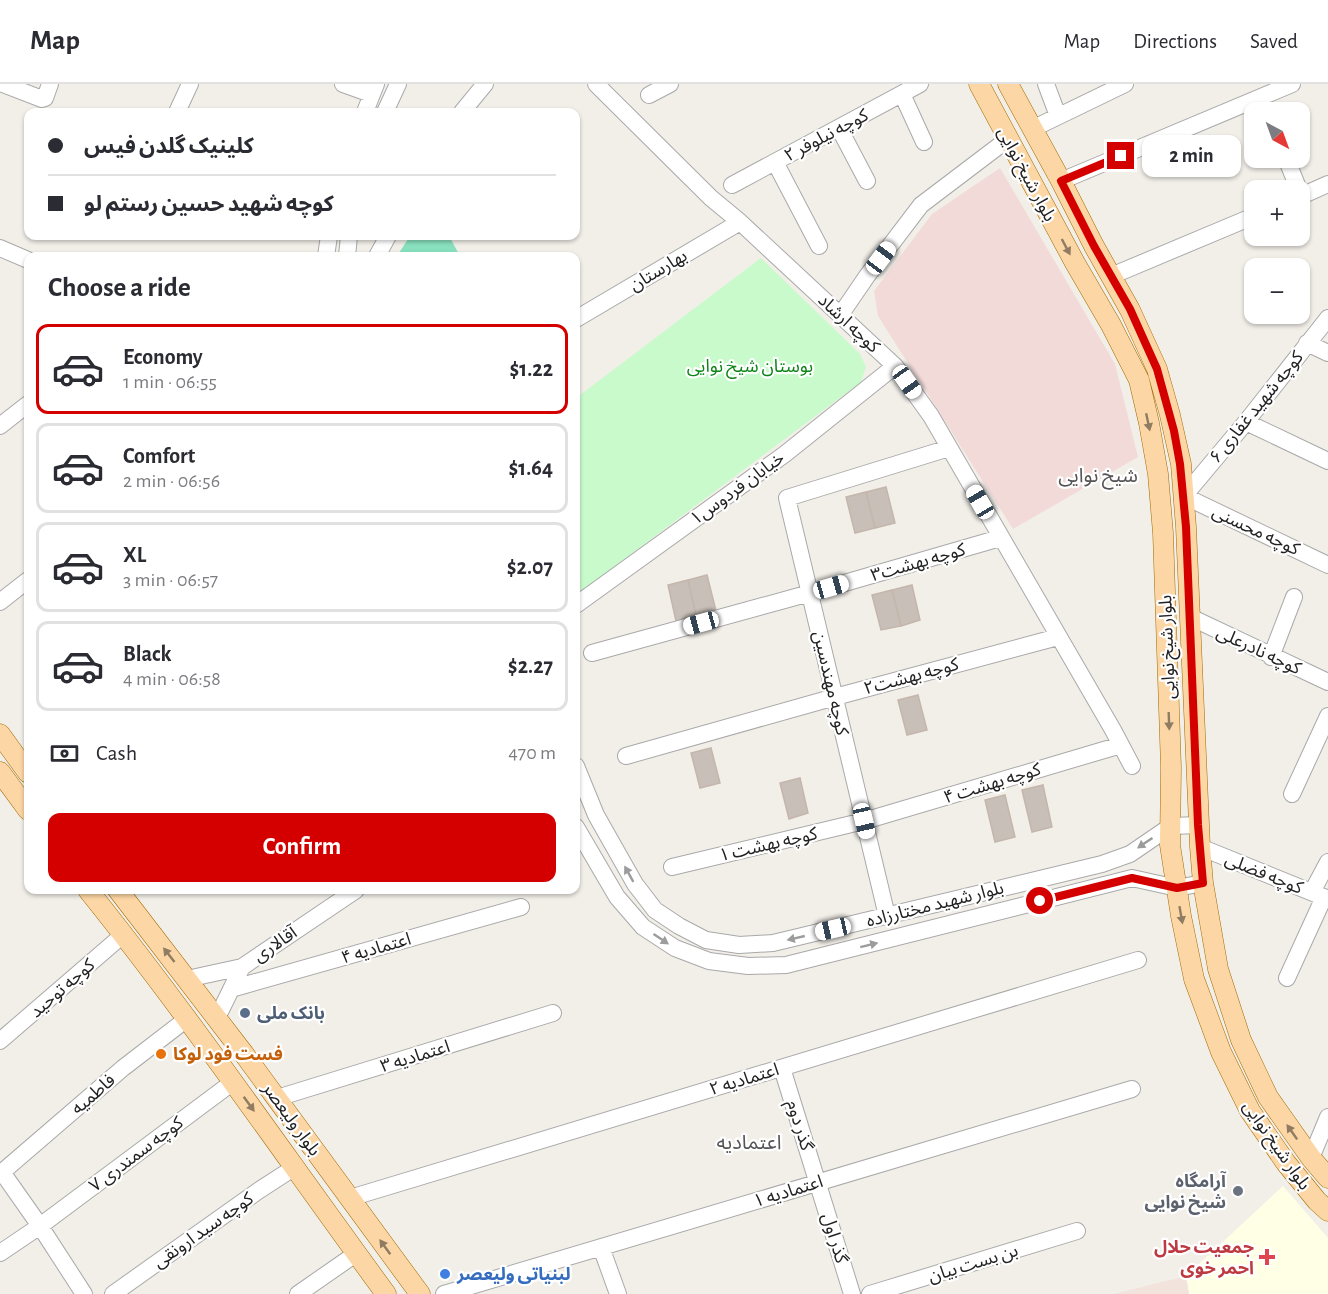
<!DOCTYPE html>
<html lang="en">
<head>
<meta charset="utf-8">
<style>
	body { margin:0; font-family:"Alegreya Sans","Noto Sans Arabic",sans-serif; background:#f2f2f3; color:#2b2b33; height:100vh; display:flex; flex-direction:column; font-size:22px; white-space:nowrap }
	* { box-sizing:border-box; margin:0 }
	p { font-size:20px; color:#7c7c81 }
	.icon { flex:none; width:33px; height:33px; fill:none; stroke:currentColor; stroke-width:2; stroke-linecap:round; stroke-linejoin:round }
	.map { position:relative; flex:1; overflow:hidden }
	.side { position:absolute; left:24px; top:168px; width:556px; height:642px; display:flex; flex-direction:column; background:#fff; border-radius:12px; box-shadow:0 2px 4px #0004 }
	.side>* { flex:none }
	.guide { position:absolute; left:24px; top:24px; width:556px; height:132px; border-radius:12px; box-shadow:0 2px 4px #0004; display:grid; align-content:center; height:132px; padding:0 24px; background:#fff }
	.needle { width:39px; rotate:139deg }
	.buttons { position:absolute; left:1244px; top:18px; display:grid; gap:12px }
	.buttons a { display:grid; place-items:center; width:66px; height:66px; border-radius:12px; background:#fff; box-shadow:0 2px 4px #0004; font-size:30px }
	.end { position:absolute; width:27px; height:27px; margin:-14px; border:8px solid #d40000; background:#fff; box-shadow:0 0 0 3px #fff }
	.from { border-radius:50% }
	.bubble { position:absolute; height:42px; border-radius:12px; background:#fff; box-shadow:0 2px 4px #0004; font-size:20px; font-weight:700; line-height:42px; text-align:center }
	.car { position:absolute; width:18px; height:36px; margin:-18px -9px; border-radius:8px; box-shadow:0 0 4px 2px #0007; background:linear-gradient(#fff 24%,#345 0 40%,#fff 0 76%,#345 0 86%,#fff 0) }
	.guide b { display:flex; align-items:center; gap:21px; height:57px; font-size:22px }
	.guide b+b { border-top:2px solid #e1e1e2 }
	.guide i { width:15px; height:15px; background:#2b2b33 }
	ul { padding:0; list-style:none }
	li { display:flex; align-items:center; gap:18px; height:90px; margin:0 12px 9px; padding:0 12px; border:3px solid #e1e1e2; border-radius:12px }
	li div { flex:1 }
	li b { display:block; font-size:22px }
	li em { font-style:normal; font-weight:700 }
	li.selected { border-color:#d40000 }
	li>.icon { width:54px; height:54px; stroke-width:1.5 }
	h2 { padding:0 24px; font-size:27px; line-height:72px }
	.pay { display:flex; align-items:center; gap:15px; height:66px; padding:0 24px; font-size:22px }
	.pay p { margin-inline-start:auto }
	.primary-button { display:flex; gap:12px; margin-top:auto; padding:12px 24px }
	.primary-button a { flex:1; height:69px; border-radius:12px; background:#d40000; color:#fff; font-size:24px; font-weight:700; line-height:69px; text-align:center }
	header { display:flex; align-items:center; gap:36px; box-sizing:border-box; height:84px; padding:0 30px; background:#fff; border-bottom:2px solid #e1e1e2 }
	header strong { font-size:28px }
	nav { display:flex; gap:33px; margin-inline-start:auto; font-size:21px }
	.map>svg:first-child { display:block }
	.commercial { fill:#f2dad9 }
	.education { fill:#ffffe5 }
	.military { fill:#f3e3dd }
	.park { fill:#c8facc }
	.pitch { fill:#88e0be }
	.building { fill:#c7bfb8; stroke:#c4b6ab; stroke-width:1.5 }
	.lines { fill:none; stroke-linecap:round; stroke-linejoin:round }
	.minor-casing { stroke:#a9a9a9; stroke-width:18 }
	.major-casing { stroke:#a06b00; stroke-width:21 }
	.minor { stroke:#fff; stroke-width:16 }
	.major { stroke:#fcd6a4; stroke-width:20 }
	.oneway { fill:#8f7c63 }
	.oneway2 { fill:#9c9c9c }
	.route { stroke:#d40000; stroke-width:8 }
	.service-dot { fill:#5c6f8a; stroke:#fff; stroke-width:2 }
	.food-dot { fill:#e8710a; stroke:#fff; stroke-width:2 }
	.worship-dot { fill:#6b7280; stroke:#fff; stroke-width:2 }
	.health-dot { fill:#e0444e; stroke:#fff; stroke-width:2 }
	.shop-dot { fill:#3f7fe0; stroke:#fff; stroke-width:2 }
	.labels { text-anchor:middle; stroke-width:4.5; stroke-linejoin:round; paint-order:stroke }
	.street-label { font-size:18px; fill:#222; stroke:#fff }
	.park-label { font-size:18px; fill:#0c8416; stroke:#fff }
	.service-label { font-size:18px; font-weight:bold; fill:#4e5e75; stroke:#fff; text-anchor:start }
	.food-label { font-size:18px; font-weight:bold; fill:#c56008; stroke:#fff; text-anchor:start }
	.worship-label { font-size:18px; font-weight:bold; fill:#5b616d; stroke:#fff; text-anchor:end }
	.health-label { font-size:18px; font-weight:bold; fill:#be3a42; stroke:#fff; text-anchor:end }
	.shop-label { font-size:18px; font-weight:bold; fill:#366cbe; stroke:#fff; text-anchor:start }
	.neighbourhood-label { font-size:20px; fill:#555; stroke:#fff }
</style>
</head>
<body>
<header>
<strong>Map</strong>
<nav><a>Map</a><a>Directions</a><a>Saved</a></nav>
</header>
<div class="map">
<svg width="1328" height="1210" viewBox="0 0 1328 1210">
	<rect width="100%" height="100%" fill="#f2efe9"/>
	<path class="commercial" d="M1000,84L1115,280L1138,373L1013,445L878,232L874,207L932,130Z"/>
	<path class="education" d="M1283,1102L1328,1154V1210H1189L1186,1192Z"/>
	<path class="military" d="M1186,1192L1189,1210H1114Z"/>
	<path class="park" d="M761,174L860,270L866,283L861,298L576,511V314Z"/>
	<path class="pitch" d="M410,152H449L460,172H397Z"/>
	<path class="building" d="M886,403L895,439L875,444L866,408Z
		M866,408L875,444L855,449L846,413Z
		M707,491L716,527L696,531L688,496Z
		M688,496L696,531L676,537L668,501Z
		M912,501L920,536L901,542L892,506Z
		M892,506L901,542L881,546L872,511Z
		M918,611L927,646L907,651L898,616Z
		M711,664L720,699L700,704L691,669Z
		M800,694L808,729L789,735L780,699Z
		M1043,701L1052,743L1032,748L1022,706Z
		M1005,711L1015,753L995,758L985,716Z"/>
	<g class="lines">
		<g class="minor-casing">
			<path id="minor" d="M3,0L42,15L45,14L50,0
				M343,0L371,10
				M596,0L711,114L740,138L895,282L931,332L1113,646L1132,682
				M1046,0L1058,32
				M902,10L924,58
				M649,11L670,0
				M177,28L190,0
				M365,28L376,0
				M385,28L398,0
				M462,28L485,0
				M839,44L867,97
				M1032,45L1125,0
				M1286,74L1299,106
				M775,78L819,162
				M1061,97L1292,0
				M732,101L920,0
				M1299,113L1328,100
				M0,164L28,176
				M326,172L329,152
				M347,172L349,152
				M377,172L388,152
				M1111,192L1254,132
				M841,230L867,192L921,121L1008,55
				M1328,234L1246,338L1184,412L1328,481
				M576,235L740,138
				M1307,259L1328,269
				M1246,338L1328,377
				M0,342L28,320
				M0,518L28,496
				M576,521L785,370L895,282
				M1190,533L1328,598
				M592,569L810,509L1000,454
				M1271,573L1294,513
				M626,672L835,613L1058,553
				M576,682L596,731L635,800L655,826L679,842L706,856L739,861L773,859L1102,780L1130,770L1171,742L1199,741
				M1292,710L1328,632
				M576,743L617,813L643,843L675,864L709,877L748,882L786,881L1132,794L1177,804L1203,799
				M1200,763L1328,815
				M672,783L864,737L1121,661
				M1312,808L1328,778
				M887,832L787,414L949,364
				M1287,894L1324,813
				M187,895L242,883
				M231,905L521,823
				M217,934L242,883L356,806
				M0,957L124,850
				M782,984L852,1210
				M277,1014L553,929
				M1311,1074L1328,1033
				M2,1088L40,1142L84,1210
				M0,1090L123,984L188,934
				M350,1114L1138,876
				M601,1163L618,1210
				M0,1169L40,1142L233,998
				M113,1210L258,1107L295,1083
				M298,1210L357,1169
				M444,1210L1132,1005
				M870,1210L1077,1147"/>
		</g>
		<g class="major-casing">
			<path id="major" d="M979,0L1075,179L1111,241L1139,296L1149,339L1158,390L1163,449L1171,683L1170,761L1181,832L1194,895L1221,968L1250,1027L1286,1079L1317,1117L1328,1127
				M1008,0L1061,97L1094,162L1130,226L1157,285L1170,331L1181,380L1186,443L1200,763L1203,799L1218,885L1241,956L1268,1013L1311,1074L1328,1094
				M0,650L28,689
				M0,688L28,726
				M88,806C193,937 287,1075 386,1210
				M118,806L244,970L420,1210"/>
		</g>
		<use href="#minor" class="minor"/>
		<use href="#major" class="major"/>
	</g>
	<defs><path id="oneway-solid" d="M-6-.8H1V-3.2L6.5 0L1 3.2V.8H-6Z" transform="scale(1.5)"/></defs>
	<g class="oneway">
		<use href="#oneway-solid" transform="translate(1066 163) rotate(62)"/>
		<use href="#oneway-solid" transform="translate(1148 338) rotate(78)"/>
		<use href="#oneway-solid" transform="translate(1169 637) rotate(88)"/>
		<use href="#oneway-solid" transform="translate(1181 831) rotate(80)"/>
		<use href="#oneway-solid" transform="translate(169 871) rotate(-128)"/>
		<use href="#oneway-solid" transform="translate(249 1020) rotate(54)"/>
		<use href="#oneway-solid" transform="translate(1292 1048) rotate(-125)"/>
		<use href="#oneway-solid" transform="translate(385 1163) rotate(-126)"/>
	</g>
	<g class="oneway2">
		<use href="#oneway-solid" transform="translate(1145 759) rotate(146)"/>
		<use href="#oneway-solid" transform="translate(629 790) rotate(-119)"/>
		<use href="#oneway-solid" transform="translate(796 854) rotate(167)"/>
		<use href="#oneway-solid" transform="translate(661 855) rotate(34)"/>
		<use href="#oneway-solid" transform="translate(869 861) rotate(-14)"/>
	</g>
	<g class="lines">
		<path class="route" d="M1040,817L1132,794L1177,804L1203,799L1198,741L1186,443L1180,380L1174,347L1157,285L1130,225L1094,162L1061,97L1121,72"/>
	</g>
	<circle class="service-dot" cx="245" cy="929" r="6"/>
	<circle class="food-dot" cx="161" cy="970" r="6"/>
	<circle class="worship-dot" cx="1238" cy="1107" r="6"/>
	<path class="health-dot" d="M1264 1164h6v6h6v6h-6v6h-6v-6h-6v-6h6z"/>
	<circle class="shop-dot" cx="445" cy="1190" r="6"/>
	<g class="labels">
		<g class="street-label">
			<text transform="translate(826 51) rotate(-28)" y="6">کوچه نیلوفر ۲</text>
			<text transform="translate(1027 90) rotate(62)" y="6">بلوار شیخ نوایی</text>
			<text transform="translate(658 186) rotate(-31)" y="6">بهارستان</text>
			<text transform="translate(849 239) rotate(43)" y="6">کوچه ارشاد</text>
			<text transform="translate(1256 323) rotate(-51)" y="6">کوچه شهید غفاری ۶</text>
			<text transform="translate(737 404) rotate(-36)" y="6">خیابان فردوس۱</text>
			<text transform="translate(1256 446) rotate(25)" y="6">کوچه محسنی</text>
			<text transform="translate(918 478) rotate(-16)" y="6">کوچه بهشت۳</text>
			<text transform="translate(1167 563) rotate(-92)" y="6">بلوار شیخ نوایی</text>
			<text transform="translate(1259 566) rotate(25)" y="6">کوچه نادرعلی</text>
			<text transform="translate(911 592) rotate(-15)" y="6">کوچه بهشت۲</text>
			<text transform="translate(831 599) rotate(77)" y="6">کوچه مهندسین</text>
			<text transform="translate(992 699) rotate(-17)" y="6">کوچه بهشت ۴</text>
			<text transform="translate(768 760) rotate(-13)" y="6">کوچه بهشت ۱</text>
			<text transform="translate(1264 789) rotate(22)" y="6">کوچه فضلی</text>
			<text transform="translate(935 820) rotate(-14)" y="6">بلوار شهید مختارزاده</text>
			<text transform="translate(275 860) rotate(-34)" y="6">آقالاری</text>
			<text transform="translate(376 864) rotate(-16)" y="6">اعتمادیه ۴</text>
			<text transform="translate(62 904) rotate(-41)" y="6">کوچه توحید</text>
			<text transform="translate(415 972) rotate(-17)" y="6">اعتمادیه ۳</text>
			<text transform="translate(744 995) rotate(-17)" y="6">اعتمادیه ۲</text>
			<text transform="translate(93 1010) rotate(-41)" y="6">فاطمیه</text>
			<text transform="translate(292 1035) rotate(54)" y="6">بلوار ولیعصر</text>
			<text transform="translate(800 1041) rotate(73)" y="6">گذر دوم</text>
			<text transform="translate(1277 1061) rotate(55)" y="6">بلوار شیخ نوایی</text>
			<text transform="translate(136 1070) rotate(-37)" y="6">کوچه سمندری ۷</text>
			<text transform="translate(788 1107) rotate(-17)" y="6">اعتمادیه ۱</text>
			<text transform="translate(203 1146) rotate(-35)" y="6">کوچه سید ارونقی</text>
			<text transform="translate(835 1154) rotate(73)" y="6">گذر اول</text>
			<text transform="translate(973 1179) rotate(-17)" y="6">بن بست بیان</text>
		</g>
		<g class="park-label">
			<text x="750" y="288">بوستان شیخ نوایی</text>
		</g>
		<g class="service-label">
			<text x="257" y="935">بانک ملی</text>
		</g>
		<g class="food-label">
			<text x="173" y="976">فست فود لوکا</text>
		</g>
		<g class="worship-label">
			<text x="1226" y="1103">آرامگاه<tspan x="1226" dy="21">شیخ نوایی</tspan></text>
		</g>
		<g class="health-label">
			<text x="1254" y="1169">جمعیت حلال<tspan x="1254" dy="21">احمر خوی</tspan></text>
		</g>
		<g class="shop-label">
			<text x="457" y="1196">لبنیاتی ولیعصر</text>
		</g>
		<g class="neighbourhood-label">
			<text x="1098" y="398">شیخ نوایی</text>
			<text x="749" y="1065">اعتمادیه</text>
		</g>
	</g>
</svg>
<div class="buttons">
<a><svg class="needle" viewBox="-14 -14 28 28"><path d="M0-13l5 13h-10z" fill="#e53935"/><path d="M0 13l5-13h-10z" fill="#7c7c81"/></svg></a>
<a>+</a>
<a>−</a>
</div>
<i class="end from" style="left:1040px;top:817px"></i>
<i class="end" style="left:1121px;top:72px"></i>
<div class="bubble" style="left:1142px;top:51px;width:99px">2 min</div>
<i class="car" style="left:881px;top:174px;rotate:37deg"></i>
<i class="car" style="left:907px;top:298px;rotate:145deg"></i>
<i class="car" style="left:980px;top:418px;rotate:330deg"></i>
<i class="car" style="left:831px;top:503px;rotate:74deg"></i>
<i class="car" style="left:701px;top:539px;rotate:255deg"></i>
<i class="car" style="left:864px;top:737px;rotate:167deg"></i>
<i class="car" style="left:833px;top:845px;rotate:257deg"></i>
<div class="guide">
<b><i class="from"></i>کلینیک گلدن فیس</b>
<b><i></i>کوچه شهید حسین رستم لو</b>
</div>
<section class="side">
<h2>Choose a ride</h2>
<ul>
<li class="selected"><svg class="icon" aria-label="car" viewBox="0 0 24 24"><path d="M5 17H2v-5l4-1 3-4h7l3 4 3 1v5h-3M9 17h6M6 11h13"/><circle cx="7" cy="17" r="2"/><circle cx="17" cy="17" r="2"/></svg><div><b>Economy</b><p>1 min · 06:55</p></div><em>$1.22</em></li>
<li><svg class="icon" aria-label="car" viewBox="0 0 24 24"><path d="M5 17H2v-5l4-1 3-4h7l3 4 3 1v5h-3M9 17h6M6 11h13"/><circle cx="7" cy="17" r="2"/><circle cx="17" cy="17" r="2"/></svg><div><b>Comfort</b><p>2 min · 06:56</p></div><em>$1.64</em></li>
<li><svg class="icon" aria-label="car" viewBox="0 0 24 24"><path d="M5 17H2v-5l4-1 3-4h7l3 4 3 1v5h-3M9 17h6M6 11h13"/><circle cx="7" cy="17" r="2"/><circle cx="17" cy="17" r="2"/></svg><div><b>XL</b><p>3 min · 06:57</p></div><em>$2.07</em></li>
<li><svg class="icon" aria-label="car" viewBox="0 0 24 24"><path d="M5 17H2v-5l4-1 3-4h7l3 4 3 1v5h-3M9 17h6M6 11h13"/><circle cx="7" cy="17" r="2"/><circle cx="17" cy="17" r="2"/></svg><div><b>Black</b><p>4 min · 06:58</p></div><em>$2.27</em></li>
</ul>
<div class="pay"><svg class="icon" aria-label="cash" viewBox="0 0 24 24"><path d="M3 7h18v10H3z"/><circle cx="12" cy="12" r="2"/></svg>Cash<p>470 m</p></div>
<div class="primary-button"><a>Confirm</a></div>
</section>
</div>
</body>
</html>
